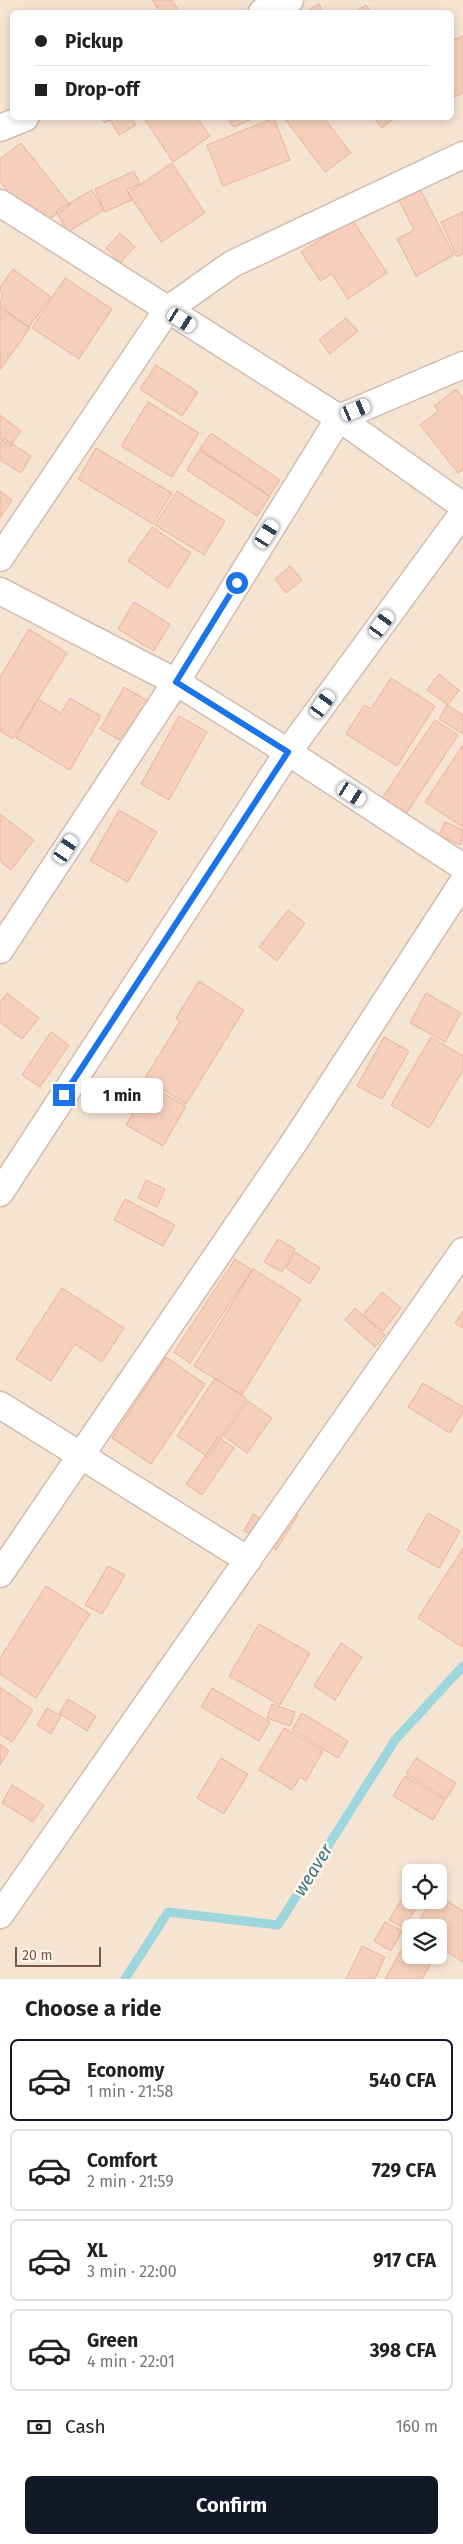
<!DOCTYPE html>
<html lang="en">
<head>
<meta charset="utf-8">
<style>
	body { margin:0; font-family:"Fira Sans",sans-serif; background:#f6f6f6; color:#222; height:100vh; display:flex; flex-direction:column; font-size:19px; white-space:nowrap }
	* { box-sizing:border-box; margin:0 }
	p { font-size:16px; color:#767676 }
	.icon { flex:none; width:28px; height:28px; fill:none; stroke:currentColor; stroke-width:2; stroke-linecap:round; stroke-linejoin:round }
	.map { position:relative; height:1979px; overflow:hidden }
	.details { display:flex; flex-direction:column; background:#fff; flex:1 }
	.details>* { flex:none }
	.banner { position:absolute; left:10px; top:10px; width:444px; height:110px; border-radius:8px; box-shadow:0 2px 8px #0003; display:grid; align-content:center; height:110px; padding:0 25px; background:#fff }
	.fabs { position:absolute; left:402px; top:1864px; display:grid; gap:10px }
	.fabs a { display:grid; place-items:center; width:45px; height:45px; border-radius:8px; background:#fff; box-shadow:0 2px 8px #0003; font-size:25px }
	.scale { position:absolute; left:15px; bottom:12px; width:86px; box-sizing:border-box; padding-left:5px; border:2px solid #795748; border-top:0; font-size:14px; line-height:18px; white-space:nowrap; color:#795748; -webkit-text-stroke:4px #fff7ed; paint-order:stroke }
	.end { position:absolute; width:22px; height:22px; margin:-11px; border:6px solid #1a73e8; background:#fff; box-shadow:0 0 0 2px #fff }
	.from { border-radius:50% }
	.bubble { position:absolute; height:35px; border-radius:8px; background:#fff; box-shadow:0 2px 8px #0003; font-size:16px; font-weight:700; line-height:35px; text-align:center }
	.car { position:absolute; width:15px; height:30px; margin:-15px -8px; border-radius:6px; box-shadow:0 0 4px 1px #0007; background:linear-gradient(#fff 24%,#345 0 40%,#fff 0 76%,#345 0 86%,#fff 0) }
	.banner b { display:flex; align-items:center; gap:18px; height:48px; font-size:19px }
	.banner b+b { border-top:1px solid #e0e0e0 }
	.banner i { width:12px; height:12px; background:#222 }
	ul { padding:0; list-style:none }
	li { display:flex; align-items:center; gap:15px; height:82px; margin:0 10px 8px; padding:0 15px; border:2px solid #e0e0e0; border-radius:8px }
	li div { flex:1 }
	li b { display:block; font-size:19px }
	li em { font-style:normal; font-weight:700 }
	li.active { border-color:#111827 }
	li>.icon { width:45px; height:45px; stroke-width:1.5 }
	h2 { padding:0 25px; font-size:22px; line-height:60px }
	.pay { display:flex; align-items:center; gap:12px; height:55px; padding:0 25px; font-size:19px }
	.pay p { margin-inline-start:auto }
	.action { display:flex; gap:10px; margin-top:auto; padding:10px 25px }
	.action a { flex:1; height:58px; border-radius:8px; background:#111827; color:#fff; font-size:20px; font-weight:700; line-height:58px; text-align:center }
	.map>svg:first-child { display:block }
	.residential { fill:#f6e4d3; fill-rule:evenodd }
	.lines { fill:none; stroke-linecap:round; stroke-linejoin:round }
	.stream { stroke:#9dd6dc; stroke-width:9 }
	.building { fill:#f5cfbb; stroke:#e9b39a }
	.street-casing { stroke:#d3bcad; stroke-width:29 }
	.street { stroke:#fff; stroke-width:26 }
	.route { stroke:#1a73e8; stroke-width:6 }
	.labels { text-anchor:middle; stroke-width:5; stroke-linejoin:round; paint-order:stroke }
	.water-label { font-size:18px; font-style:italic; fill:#3a787f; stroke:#fff7ed }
</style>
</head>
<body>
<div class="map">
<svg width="463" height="1979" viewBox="0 0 463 1979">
	<rect width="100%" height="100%" fill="#fef3e5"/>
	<path class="residential" d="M0,0H463V1979H0ZM12,12H451V118H12ZM411,1872H439V1900H411ZM411,1928H439V1955H411Z"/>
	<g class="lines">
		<path class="stream" d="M125,1979L168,1912L278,1925L395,1740L463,1666"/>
	</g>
	<path class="building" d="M152,0H172L179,11L160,12Z
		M319,4L323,12H308L307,11Z
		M366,5L371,12H354Z
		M463,36V93L451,98V41Z
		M102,118H131L136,125L119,135L110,120L105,123Z
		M144,118H197L210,136L173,162Z
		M226,118H254L234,127Z
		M274,118L290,160L223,186L207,145Z
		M288,118H324L351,153L325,172L285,119Z
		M374,118H395L382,128Z
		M21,143L70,205L36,228L0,181V159Z
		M172,163L205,213L161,242L128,193Z
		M134,171L140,184L127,190L132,200L105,212L95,189Z
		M420,189L454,255L416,276L397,239L414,230L399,200Z
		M92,190L104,210L68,232L56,211Z
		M463,212V254L457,257L441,222Z
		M352,219L387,273L348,299L332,274L320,281L301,252Z
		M120,233L135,247L120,263L106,248Z
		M13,269L51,297L29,327L0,306L2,295L0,287Z
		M65,278L112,309L79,359L32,328Z
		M0,308L30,328L0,370Z
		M346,318L358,331L330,354L319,340Z
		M156,365L198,392L182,416L140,389Z
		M456,389L463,399V470L458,473L420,425L438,411L434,406Z
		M148,402L199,433L172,477L121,446Z
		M0,415L21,431L10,446L0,439Z
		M211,433L280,480L269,496L200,449Z
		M3,438L31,456L21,473L0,460V443Z
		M96,448L172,493L153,524L78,479Z
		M199,450L270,496L257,516L187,470Z
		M0,491L12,500L0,518Z
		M177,491L225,521L204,555L155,525Z
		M152,527L191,553L168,588L128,561Z
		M290,566L302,580L286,593L275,579Z
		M134,602L170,624L154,651L118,629Z
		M29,629L67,653L13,739L0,731V677Z
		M439,674L459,690L448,705L427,690Z
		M391,678L435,706L397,766L346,734L364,705L371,709Z
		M124,687L148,701L125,743L100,729Z
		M70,698L101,716L70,770L16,738L38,699L61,713Z
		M447,705L463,715V734L439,719Z
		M179,716L207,732L169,800L141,784Z
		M435,720L458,735L406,814L382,798Z
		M463,745V827L425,802Z
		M119,810L157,832L128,882L90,861Z
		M0,814L34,840L11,870L0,861Z
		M445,822L463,830L461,845L439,835Z
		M288,910L305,923L277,961L259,947Z
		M199,981L244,1010L186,1104L145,1078L180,1021L176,1018Z
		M7,993L39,1018L22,1039L0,1022V1002Z
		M426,993L461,1013L445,1042L410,1023Z
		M51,1032L69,1045L40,1087L22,1075Z
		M384,1037L409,1051L382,1099L357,1086Z
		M431,1037L463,1056V1070L429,1128L391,1105Z
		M142,1081L186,1106L163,1146L126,1125L135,1109L128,1106Z
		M146,1180L165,1189L157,1207L138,1198Z
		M125,1199L175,1225L163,1246L114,1220Z
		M278,1239L295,1249L282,1272L264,1262Z
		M295,1252L320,1268L310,1284L286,1268Z
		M235,1259L252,1270L190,1363L174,1352Z
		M253,1269L301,1299L242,1395L194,1366Z
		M62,1288L124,1328L102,1362L75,1344L51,1381L16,1359Z
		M382,1292L401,1308L383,1331L363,1315Z
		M355,1308L385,1335L375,1347L345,1320Z
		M463,1311V1328L455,1323Z
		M166,1357L205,1384L151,1464L112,1438Z
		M215,1378L247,1399L208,1457L177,1436Z
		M423,1383L463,1407V1412L450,1433L408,1407Z
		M248,1401L272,1418L247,1453L224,1436Z
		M218,1437L234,1448L202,1495L186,1484Z
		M283,1507L298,1515L276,1550L262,1542Z
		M428,1513L460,1531L439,1568L407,1550Z
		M253,1514L269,1523L260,1539L244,1531Z
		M463,1548V1645L462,1647L418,1618Z
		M108,1566L125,1575L102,1614L85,1605Z
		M46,1586L90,1614L36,1698L0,1674V1658Z
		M259,1624L310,1653L280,1705L229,1676Z
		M341,1643L362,1657L335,1700L314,1686Z
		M0,1687L33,1710L12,1742L0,1734Z
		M212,1688L270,1722L259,1741L201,1707Z
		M68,1699L96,1716L87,1731L59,1713Z
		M272,1704L295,1712L290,1726L267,1718Z
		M47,1708L61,1716L51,1734L37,1725Z
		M302,1713L348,1741L338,1758L292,1730Z
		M284,1728L323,1751L306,1781L300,1777L292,1790L259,1770Z
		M0,1744L9,1751L0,1765Z
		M221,1758L248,1774L224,1814L197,1798Z
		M416,1758L456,1783L446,1799L406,1774Z
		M405,1776L445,1800L433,1820L393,1796Z
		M12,1785L44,1805L33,1822L2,1803Z
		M439,1896L463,1911V1962L439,1947V1928H415L431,1900H439Z
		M401,1900L416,1908L404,1928L389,1920Z
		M385,1922L402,1931L391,1951L374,1941Z
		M410,1935L411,1955H436L422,1979H385Z
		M362,1946L385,1957L375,1979H346Z"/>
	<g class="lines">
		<g class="street-casing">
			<path id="street" d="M262,12L290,0
				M0,128L25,118
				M0,203L339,418L463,506
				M0,558L167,310L232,264L463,155
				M0,591L176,682L288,752L463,867
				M0,950L176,682L339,418L463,365
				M0,1193L288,752L463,513
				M0,1405L248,1560
				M0,1574L295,1141L463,882
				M0,1915L463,1251"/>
		</g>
		<use href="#street" class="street"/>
	</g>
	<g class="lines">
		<path class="route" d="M64,1095L288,752L176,682L237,583"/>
	</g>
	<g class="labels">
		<g class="water-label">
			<text transform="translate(313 1870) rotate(-58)" y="6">weaver</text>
		</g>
	</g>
</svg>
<div class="fabs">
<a><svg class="icon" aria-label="locate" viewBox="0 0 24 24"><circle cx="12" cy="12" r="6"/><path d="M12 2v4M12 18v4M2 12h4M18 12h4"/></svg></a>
<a><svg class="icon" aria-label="layers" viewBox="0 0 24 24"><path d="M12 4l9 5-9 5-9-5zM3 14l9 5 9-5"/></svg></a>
</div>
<div class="scale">20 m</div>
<i class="end from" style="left:237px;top:583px"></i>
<i class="end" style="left:64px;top:1095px"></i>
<div class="bubble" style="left:81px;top:1078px;width:82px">1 min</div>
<i class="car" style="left:182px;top:320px;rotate:122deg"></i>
<i class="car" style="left:356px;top:410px;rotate:67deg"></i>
<i class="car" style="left:267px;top:534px;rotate:32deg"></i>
<i class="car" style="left:382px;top:624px;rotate:36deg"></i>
<i class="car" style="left:323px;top:704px;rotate:36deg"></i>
<i class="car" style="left:352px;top:794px;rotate:123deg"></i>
<i class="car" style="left:66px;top:849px;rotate:33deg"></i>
<div class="banner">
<b><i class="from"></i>Pickup</b>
<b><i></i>Drop-off</b>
</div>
</div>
<section class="details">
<h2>Choose a ride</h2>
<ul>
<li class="active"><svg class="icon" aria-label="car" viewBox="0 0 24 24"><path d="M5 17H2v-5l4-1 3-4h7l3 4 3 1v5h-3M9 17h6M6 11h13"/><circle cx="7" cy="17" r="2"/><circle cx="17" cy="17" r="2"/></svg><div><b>Economy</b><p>1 min · 21:58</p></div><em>540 CFA</em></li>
<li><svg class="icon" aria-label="car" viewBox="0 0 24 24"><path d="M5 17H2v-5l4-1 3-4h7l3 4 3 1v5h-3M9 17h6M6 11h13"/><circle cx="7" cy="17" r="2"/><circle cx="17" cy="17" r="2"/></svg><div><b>Comfort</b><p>2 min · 21:59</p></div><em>729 CFA</em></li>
<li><svg class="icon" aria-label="car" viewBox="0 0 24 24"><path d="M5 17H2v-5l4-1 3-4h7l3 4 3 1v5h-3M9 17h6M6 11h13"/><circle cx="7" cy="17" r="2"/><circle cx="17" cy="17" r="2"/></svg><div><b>XL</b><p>3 min · 22:00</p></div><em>917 CFA</em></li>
<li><svg class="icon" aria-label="car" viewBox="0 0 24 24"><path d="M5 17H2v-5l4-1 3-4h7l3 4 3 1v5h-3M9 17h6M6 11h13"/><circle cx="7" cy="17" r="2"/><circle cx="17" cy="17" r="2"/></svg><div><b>Green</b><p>4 min · 22:01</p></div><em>398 CFA</em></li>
</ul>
<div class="pay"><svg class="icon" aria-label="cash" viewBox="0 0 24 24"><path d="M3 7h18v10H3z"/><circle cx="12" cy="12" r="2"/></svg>Cash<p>160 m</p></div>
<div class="action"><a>Confirm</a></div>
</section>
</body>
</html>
